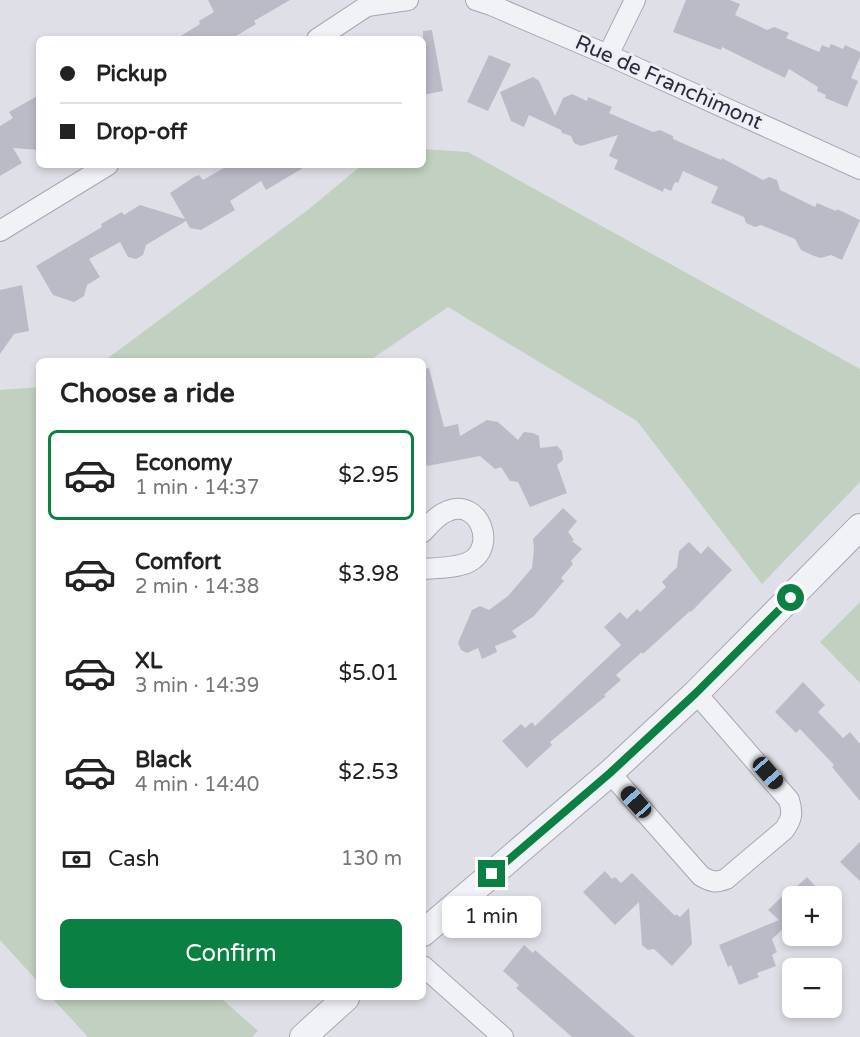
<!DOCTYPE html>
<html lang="en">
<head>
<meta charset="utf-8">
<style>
	body { margin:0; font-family:"Varela Round",sans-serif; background:#f2f2f2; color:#222; height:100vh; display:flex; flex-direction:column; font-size:22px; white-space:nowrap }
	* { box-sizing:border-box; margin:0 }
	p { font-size:20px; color:#767676 }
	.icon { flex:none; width:33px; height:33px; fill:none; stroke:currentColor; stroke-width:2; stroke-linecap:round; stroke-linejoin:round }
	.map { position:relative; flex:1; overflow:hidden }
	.side { position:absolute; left:36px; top:358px; width:390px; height:642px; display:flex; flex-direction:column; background:#fff; border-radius:9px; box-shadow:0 3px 9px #0003 }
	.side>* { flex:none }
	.hud { position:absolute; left:36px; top:36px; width:390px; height:132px; border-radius:9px; box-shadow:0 3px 9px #0003; display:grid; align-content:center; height:132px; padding:0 24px; background:#fff }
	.tools { position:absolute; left:782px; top:886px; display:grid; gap:12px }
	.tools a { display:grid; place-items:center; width:60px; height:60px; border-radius:9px; background:#fff; box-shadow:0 3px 9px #0003; font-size:30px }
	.end { position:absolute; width:27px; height:27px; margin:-14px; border:8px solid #0b8043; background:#fff; box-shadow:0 0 0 3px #fff }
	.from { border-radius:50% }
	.bubble { position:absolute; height:42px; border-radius:9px; background:#fff; box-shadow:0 3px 9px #0003; font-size:20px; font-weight:600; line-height:42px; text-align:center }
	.car { position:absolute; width:18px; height:36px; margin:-18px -9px; border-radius:8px; box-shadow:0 0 4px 2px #0007; background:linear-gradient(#222 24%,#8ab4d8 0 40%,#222 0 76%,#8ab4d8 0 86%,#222 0) }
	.hud b { display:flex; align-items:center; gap:21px; height:57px; font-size:22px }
	.hud b+b { border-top:2px solid #e0e0e0 }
	.hud i { width:15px; height:15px; background:#222 }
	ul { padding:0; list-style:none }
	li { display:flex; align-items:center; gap:18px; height:90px; margin:0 12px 9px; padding:0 12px; border:3px solid transparent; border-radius:9px }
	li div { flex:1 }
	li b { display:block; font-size:22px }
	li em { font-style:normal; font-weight:600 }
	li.selected { border-color:#0b8043 }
	li>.icon { width:54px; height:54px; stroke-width:1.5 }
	h2 { padding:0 24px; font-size:27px; line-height:72px }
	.pay { display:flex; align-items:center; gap:15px; height:66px; padding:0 24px; font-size:22px }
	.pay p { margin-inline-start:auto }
	.button { display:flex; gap:12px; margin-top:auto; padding:12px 24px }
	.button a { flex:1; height:69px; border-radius:9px; background:#0b8043; color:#fff; font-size:24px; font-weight:600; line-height:69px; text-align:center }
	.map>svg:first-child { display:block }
	.green { fill:#c1d0c1 }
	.building { fill:#babbc6 }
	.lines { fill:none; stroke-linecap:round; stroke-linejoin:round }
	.minor-casing { stroke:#a5a6b1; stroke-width:22 }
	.tertiary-casing { stroke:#a5a6b1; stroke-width:28 }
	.minor { stroke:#f1f2f6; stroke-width:20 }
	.tertiary { stroke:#f1f2f6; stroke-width:26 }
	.route { stroke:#0b8043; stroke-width:8 }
	.labels { text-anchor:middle; stroke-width:6; stroke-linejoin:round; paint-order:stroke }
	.street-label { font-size:21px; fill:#292c3d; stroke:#eeeff5 }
</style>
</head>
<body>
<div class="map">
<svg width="860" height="1037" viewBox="0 0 860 1037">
	<rect width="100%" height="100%" fill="#dfe0e7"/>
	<path class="green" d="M423,149L468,152L860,369V482L762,584L637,421L448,307L369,361H104L309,209L362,165H423Z
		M39,387V983L0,940V390Z
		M860,602V683L820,642Z
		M52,998H221L258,1031L252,1037H88Z"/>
	<path class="building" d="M208,0H290L254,21L256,24L231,39H176L200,24L199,21L214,12Z
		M686,0H730L740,4L735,15L767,30L774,27L789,33L786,38L819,52L822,45L829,48L831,44L843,49L845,45L860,52V57L851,78L858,81L847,107L825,98L826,95L817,91L818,87L789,69L785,78L722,47L721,50L673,32Z
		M432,30L443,91L423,95V31Z
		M489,55L511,64L488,111L467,102Z
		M533,77L539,81L555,116L563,98L572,94L587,101L588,97L612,107L609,113L653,132L660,130L673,136V139L721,160L722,158L763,180L769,177L777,180L780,190L815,207L817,203L836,211L837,209L860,220L842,260L831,255L821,258L814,256L801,250L795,239L761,225L755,227L746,223L744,217L711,203L718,187L683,171L678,183L675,182L671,191L664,188L663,192L614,169L618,160L609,156L618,135L581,146L574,143L571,136L562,133L561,130L529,115L524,127L511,121L500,92Z
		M39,95V150L13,148L22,163L0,176V126L13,118L9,112Z
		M229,165H308L266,190L261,181L230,201L235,210L201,230L190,228L186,221L146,245L143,255L136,259L128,257L120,242L89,259L100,277L87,285L84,296L74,302L53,295L36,266L102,227L101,224L122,212L124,215L140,205L185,219L170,193L194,177L199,175L203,180Z
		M22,285L29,331L14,334L0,354V290Z
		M429,368L444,427L458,424L460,436L487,420L498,422L518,440L524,432L533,433L539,436L540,448L557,446L562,451L563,460L557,465L567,493L530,507L518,482L510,481L501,467L495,469L480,456L427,466L423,453V369Z
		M563,508L577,521L568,532L574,540L572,541L582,549L571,561L573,564L561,578L564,581L534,616L512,631L517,637L495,646L497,652L482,659L478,648L467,653L461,650L458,643L472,610L480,606L489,610L508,596L532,568L534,549L533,539Z
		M689,542L701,554L708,546L732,570L691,612L690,611L643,654L642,652L616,675L621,680L604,695L606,696L550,742L552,745L527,768L502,741L521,724L525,728L532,722L535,726L621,645L604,627L620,612L627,619L637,609L640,612L666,587L662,582L677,567L679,551Z
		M803,682L825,705L818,712L843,738L850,732L860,744V801L832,767L834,765L800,729L796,733L775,712Z
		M860,842V881L840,862Z
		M605,871L612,879L615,877L621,883L632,873L675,916L676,914L680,917L689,908L692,944L672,966L654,949L648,950L642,945L639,902L615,925L583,892Z
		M807,877L825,897H792V935L785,927L772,939L777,952L772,955L776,966L757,973L759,977L739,985L731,965L728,967L719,945L779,920L768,910L792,887V891Z
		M524,945L533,953L535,950L635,1037H572L516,988L519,985L503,971Z"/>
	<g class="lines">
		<g class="minor-casing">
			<path id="minor" d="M476,0L491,5L608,55L860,169
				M317,39L367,6L408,0
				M608,55L635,0
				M0,231L108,165
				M423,532C430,524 437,515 448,511C479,498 498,547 469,562C457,568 437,568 423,569
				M610,773L701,876C711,882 716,883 726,879L784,830C792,819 793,813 789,800L696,693
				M423,966L503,1037"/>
		</g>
		<g class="tertiary-casing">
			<path id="tertiary" d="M423,933L610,773L696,693L860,527
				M303,1037L346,998"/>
		</g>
		<use href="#minor" class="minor"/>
		<use href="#tertiary" class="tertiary"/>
	</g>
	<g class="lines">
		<path class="route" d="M492,874L610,773L696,693L791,598"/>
	</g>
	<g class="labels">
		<g class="street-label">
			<text transform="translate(669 82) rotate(24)" y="7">Rue de Franchimont</text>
		</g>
	</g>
</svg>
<div class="tools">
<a>+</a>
<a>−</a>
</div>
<i class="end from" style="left:791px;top:598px"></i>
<i class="end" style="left:492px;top:874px"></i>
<div class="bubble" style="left:442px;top:896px;width:99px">1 min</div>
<i class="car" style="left:768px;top:773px;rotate:139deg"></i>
<i class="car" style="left:636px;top:802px;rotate:318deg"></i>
<div class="hud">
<b><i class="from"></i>Pickup</b>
<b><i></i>Drop-off</b>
</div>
<section class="side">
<h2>Choose a ride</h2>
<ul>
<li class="selected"><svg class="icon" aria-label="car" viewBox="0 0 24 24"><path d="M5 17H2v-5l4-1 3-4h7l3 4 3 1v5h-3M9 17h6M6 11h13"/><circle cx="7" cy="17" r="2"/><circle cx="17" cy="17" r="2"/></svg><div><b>Economy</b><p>1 min · 14:37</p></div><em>$2.95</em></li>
<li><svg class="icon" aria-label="car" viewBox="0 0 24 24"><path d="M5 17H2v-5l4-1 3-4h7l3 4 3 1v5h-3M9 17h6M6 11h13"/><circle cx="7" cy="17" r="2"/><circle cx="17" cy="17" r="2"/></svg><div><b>Comfort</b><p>2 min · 14:38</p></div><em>$3.98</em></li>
<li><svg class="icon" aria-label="car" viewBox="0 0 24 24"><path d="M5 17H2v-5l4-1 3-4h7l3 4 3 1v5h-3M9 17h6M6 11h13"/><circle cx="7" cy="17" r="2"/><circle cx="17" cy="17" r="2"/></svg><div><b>XL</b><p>3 min · 14:39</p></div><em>$5.01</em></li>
<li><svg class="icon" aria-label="car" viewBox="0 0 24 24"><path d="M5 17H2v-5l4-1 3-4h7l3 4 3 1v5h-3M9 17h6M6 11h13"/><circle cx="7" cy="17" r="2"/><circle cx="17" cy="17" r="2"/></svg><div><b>Black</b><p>4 min · 14:40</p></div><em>$2.53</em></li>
</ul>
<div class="pay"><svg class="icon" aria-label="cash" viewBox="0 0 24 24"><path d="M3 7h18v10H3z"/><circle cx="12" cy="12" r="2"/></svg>Cash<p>130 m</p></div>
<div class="button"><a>Confirm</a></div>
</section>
</div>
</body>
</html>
